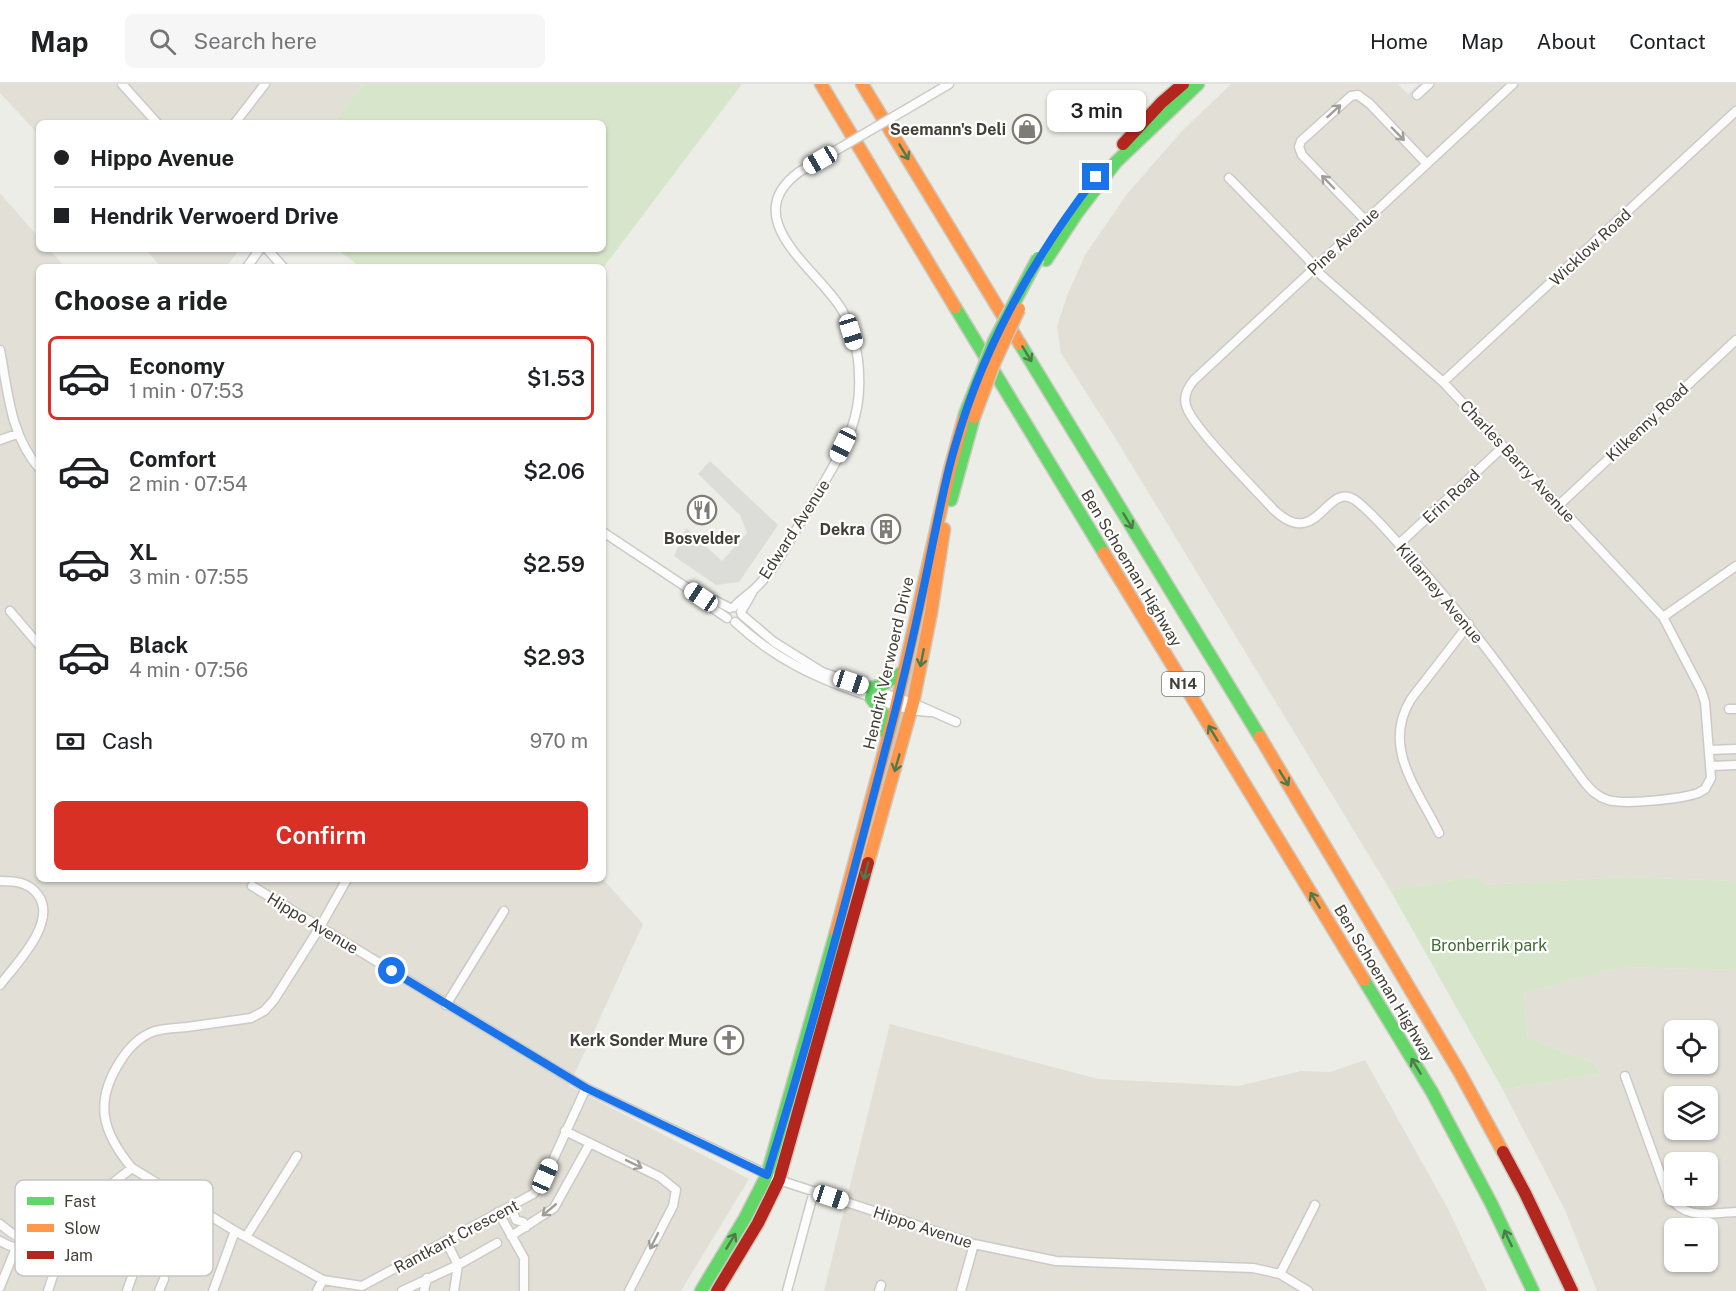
<!DOCTYPE html>
<html lang="en">
<head>
<meta charset="utf-8">
<style>
	body { margin:0; font-family:"Public Sans",sans-serif; background:#f6f6f6; color:#202124; height:100vh; display:flex; flex-direction:column; font-size:22px; white-space:nowrap }
	* { box-sizing:border-box; margin:0 }
	p { font-size:20px; color:#757577 }
	.icon { flex:none; width:33px; height:33px; fill:none; stroke:currentColor; stroke-width:2; stroke-linecap:round; stroke-linejoin:round }
	.map { position:relative; flex:1; overflow:hidden }
	.drawer { position:absolute; left:36px; top:180px; width:570px; height:618px; display:flex; flex-direction:column; background:#fff; border-radius:9px; box-shadow:0 2px 4px #0004 }
	.drawer>* { flex:none }
	.guide { position:absolute; left:36px; top:36px; width:570px; height:132px; border-radius:9px; box-shadow:0 2px 4px #0004; display:grid; align-content:center; height:132px; padding:0 18px; background:#fff }
	.controls { position:absolute; left:1664px; top:936px; display:grid; gap:12px }
	.controls a { display:grid; place-items:center; width:54px; height:54px; border-radius:9px; background:#fff; box-shadow:0 2px 4px #0004; font-size:30px }
	.end { position:absolute; width:27px; height:27px; margin:-14px; border:8px solid #1a73e8; background:#fff; box-shadow:0 0 0 3px #fff }
	.from { border-radius:50% }
	.bubble { position:absolute; height:42px; border-radius:9px; background:#fff; box-shadow:0 2px 4px #0004; font-size:20px; font-weight:600; line-height:42px; text-align:center }
	.car { position:absolute; width:18px; height:36px; margin:-18px -9px; border-radius:8px; box-shadow:0 0 4px 2px #0007; background:linear-gradient(#fff 24%,#345 0 40%,#fff 0 76%,#345 0 86%,#fff 0) }
	.guide b { display:flex; align-items:center; gap:21px; height:57px; font-size:22px }
	.guide b+b { border-top:2px solid #e0e0e0 }
	.guide i { width:15px; height:15px; background:#202124 }
	ul { padding:0; list-style:none }
	li { display:flex; align-items:center; gap:18px; height:84px; margin:0 12px 9px; padding:0 6px; border:3px solid transparent; border-radius:9px }
	li div { flex:1 }
	li b { display:block; font-size:22px }
	li em { font-style:normal; font-weight:600 }
	li.selected { border-color:#d93025 }
	li>.icon { width:54px; height:54px; stroke-width:1.5 }
	h2 { padding:0 18px; font-size:27px; line-height:72px }
	.pay { display:flex; align-items:center; gap:15px; height:66px; padding:0 18px; font-size:22px }
	.pay p { margin-inline-start:auto }
	.button { display:flex; gap:12px; margin-top:auto; padding:12px 18px }
	.button a { flex:1; height:69px; border-radius:9px; background:#d93025; color:#fff; font-size:24px; font-weight:600; line-height:69px; text-align:center }
	header { display:flex; align-items:center; gap:36px; box-sizing:border-box; height:84px; padding:0 30px; background:#fff; border-bottom:2px solid #e0e0e0 }
	header strong { font-size:28px }
	nav { display:flex; gap:33px; margin-inline-start:auto; font-size:21px }
	.search { width:420px; height:54px; background:#f6f6f6; display:flex; align-items:center; gap:15px; box-sizing:border-box; padding:0 21px; border-radius:9px; color:#757577; font-size:22px }
	.map>svg:first-child { display:block }
	.residential { fill:#e1dfd6; fill-rule:evenodd }
	.green { fill:#d7e6cb }
	.parking { fill:#dcdcd8 }
	.lines { fill:none; stroke-linecap:round; stroke-linejoin:round }
	.street-casing { stroke:#cbcac6; stroke-width:11 }
	.fast-casing { stroke:#cbcac0; stroke-width:15 }
	.slow-casing { stroke:#cbcac0; stroke-width:15 }
	.jam-casing { stroke:#cbcac0; stroke-width:15 }
	.street { stroke:#fcfcfc; stroke-width:8 }
	.fast { stroke:#63d668; stroke-width:12 }
	.slow { stroke:#ff974d; stroke-width:12 }
	.jam { stroke:#b3261e; stroke-width:12 }
	.street-bridge-casing { stroke:#cbcac6; stroke-width:11; stroke-linecap:butt }
	.fast-bridge-casing { stroke:#cbcac0; stroke-width:15; stroke-linecap:butt }
	.slow-bridge-casing { stroke:#cbcac0; stroke-width:15; stroke-linecap:butt }
	.street-bridge { stroke:#fcfcfc; stroke-width:8 }
	.fast-bridge { stroke:#63d668; stroke-width:12 }
	.slow-bridge { stroke:#ff974d; stroke-width:12 }
	.oneway { stroke:#9f9e99 }
	.oneway2 { stroke:#4f7b4a }
	.route { stroke:#1a73e8; stroke-width:8 }
	.labels { text-anchor:middle; stroke-width:4.5; stroke-linejoin:round; paint-order:stroke }
	.shield { fill:#fff; stroke:#7b7972; stroke-width:1.5 }
	.shield-label { font-size:15px; font-weight:bold; fill:#423f36 }
	.poi-label { font-size:16px; font-weight:bold; fill:#423f36; stroke:#fff; text-anchor:end }
	.street-label { font-size:16px; fill:#423f36; stroke:#fff }
	.park-label { font-size:16px; fill:#3f6c31; stroke:#fff }
	.key { fill:#fff; stroke:#c6c5c3; stroke-width:1.5 }
	.key-label { font-size:16px; fill:#423f36 }
</style>
</head>
<body>
<header>
<strong>Map</strong>
<div class="search"><svg class="icon" aria-label="search" viewBox="0 0 24 24"><circle cx="10" cy="10" r="6"/><path d="M15 15l6 6"/></svg>Search here</div>
<nav><a>Home</a><a>Map</a><a>About</a><a>Contact</a></nav>
</header>
<div class="map">
<svg width="1736" height="1207" viewBox="0 0 1736 1207">
	<rect width="100%" height="100%" fill="#edede8"/>
	<path class="residential" d="M0,0H363L334,39H39V51L0,9Z
		M1231,0H1398L1408,10L1419,0H1736V797L1625,793L1482,801L1478,792L1390,806L1114,352L1061,269L1057,242L1067,212L1085,171L1127,110L1182,47Z
		M0,109L39,154V165H49L65,183H39V795H603L643,840L569,1002L749,1095L681,1207H0Z
		M145,165H240L226,183H161Z
		M1623,883L1736,886V1207H1597L1565,1126L1503,1006L1600,990L1595,979L1528,954L1524,909ZM1674,946H1707V980H1674ZM1674,1012H1707V1046H1674ZM1674,1078H1707V1112H1674ZM1674,1144H1707V1178H1674Z
		M890,940L1098,995L1238,1002L1301,987L1330,988L1365,976L1448,1125L1487,1207H824Z"/>
	<path class="green" d="M363,0H742L603,184L361,183L336,165H603V39H334Z
		M1478,792L1483,801L1625,793L1736,797V886L1623,883L1524,909L1528,954L1595,979L1600,990L1503,1006L1390,806Z"/>
	<path class="parking" d="M710,377L778,441L739,498L716,501L674,472L686,444L722,477L747,449L740,431L698,390Z"/>
	<g class="lines">
		<g class="street-casing">
			<path id="street" d="M122,0L157,39
				M1417,11L1429,0
				M922,16L949,0
				M235,39L265,0
				M1229,94L1307,174L1320,190L1443,298L1663,533L1701,606L1705,618L1711,694L1705,705L1698,709C1681,715 1625,721 1608,716C1598,713 1592,707 1585,699C1529,623 1476,545 1412,475C1397,458 1373,429 1355,416C1326,396 1318,469 1273,425C1256,406 1190,341 1186,321C1183,311 1188,303 1194,296L1513,0
				M1365,136L1302,71L1299,63L1301,57L1351,12L1358,11L1370,20L1427,80
				M267,165L283,183
				M247,183L260,165
				M0,266C8,307 10,351 39,384
				M1443,298L1736,27
				M0,356L17,350
				M1559,421L1736,256
				M603,448L701,513L708,521L727,534
				M1399,460L1503,363
				M701,513L710,514L730,524
				M734,523C739,517 745,513 751,508C771,492 790,456 803,434C820,405 839,376 851,346C857,329 860,310 859,292C859,271 853,245 842,226C820,187 735,135 799,88
				M10,527L39,561
				M741,528L752,509
				M742,531L774,558L822,588L913,619L956,638
				M1663,533L1736,482
				M735,538C776,576 816,594 868,612C889,620 908,627 930,628
				M1729,625H1736
				M1709,666L1736,665
				M1711,682L1736,681
				M1439,749C1418,705 1381,664 1411,615L1469,540
				M347,795L320,843L274,916L264,927L251,934C230,937 209,940 187,943C177,944 165,944 155,947C140,952 130,962 121,976C94,1017 101,1047 132,1084L235,1147L323,1196L362,1202L533,1110L542,1100L586,1004
				M0,797C15,797 29,798 38,811C58,838 16,880 0,901
				M252,802L586,1004L779,1096L974,1160L1056,1177L1253,1184L1280,1190L1308,1207
				M446,921L504,827
				M1625,992L1668,1111C1686,1137 1708,1129 1736,1128
				M565,1047L660,1093L676,1106L673,1122L629,1207
				M175,1110L165,1130L205,1155
				M511,1123L516,1136L523,1138L526,1143
				M498,1128L524,1174V1207
				M63,1135L74,1152
				M0,1140C5,1144 13,1151 19,1153C39,1160 114,1098 132,1084
				M511,1152L554,1124L590,1059
				M246,1153L297,1072
				M0,1157C25,1171 46,1173 55,1140
				M1280,1190L1315,1121
				M0,1203L15,1166
				M48,1207L60,1170L65,1161L98,1134
				M127,1207L151,1138L156,1132L165,1130
				M159,1207L164,1195
				M213,1207L235,1147
				M317,1207L323,1196
				M402,1207L458,1181L446,1157
				M424,1207L427,1194
				M454,1207L458,1181L497,1159
				M787,1207L814,1107
				M879,1207L881,1201
				M961,1207L974,1160"/>
		</g>
		<g class="fast-casing">
			<path id="fast" d="M1046,176L1077,129L1116,78L1198,0
				M955,223L1104,469
				M1020,260L1260,653
				M951,416L974,333
				M869,604L883,601L904,587
				M871,614L885,632L886,649
				M1364,896L1432,1008L1491,1119L1533,1207
				M701,1207L745,1134L767,1091L836,848"/>
		</g>
		<g class="slow-casing">
			<path id="slow" d="M821,0L955,223
				M862,0L1020,260
				M1104,469L1364,896
				M1260,653L1460,989L1503,1068
				M868,779L913,619L931,529L944,445
				M836,848L896,623L950,385L965,330"/>
		</g>
		<g class="jam-casing">
			<path id="jam" d="M1123,60L1161,19L1183,0
				M1503,1068L1525,1109L1572,1207
				M717,1207L758,1139L779,1096L868,779"/>
		</g>
		<use href="#street" class="street"/>
		<use href="#fast" class="fast"/>
		<use href="#slow" class="slow"/>
		<use href="#jam" class="jam"/>
		<g class="street-bridge-casing">
			<path id="street-bridge" d="M799,88L922,16"/>
		</g>
		<g class="fast-bridge-casing">
			<path id="fast-bridge" d="M965,330L994,257L1038,174"/>
		</g>
		<g class="slow-bridge-casing">
			<path id="slow-bridge" d="M974,333L995,277L1019,225"/>
		</g>
		<use href="#street-bridge" class="street-bridge"/>
		<use href="#fast-bridge" class="fast-bridge"/>
		<use href="#slow-bridge" class="slow-bridge"/>
	</g>
	<defs><path id="oneway-shaft" d="M-6 0H5M1.5-3L5.5 0L1.5 3" fill="none" stroke-width="1.6" stroke-linecap="round" stroke-linejoin="round" transform="scale(1.5)"/></defs>
	<g class="oneway">
		<use href="#oneway-shaft" transform="translate(1334 27) rotate(-42)"/>
		<use href="#oneway-shaft" transform="translate(1398 50) rotate(46)"/>
		<use href="#oneway-shaft" transform="translate(1328 98) rotate(-134)"/>
		<use href="#oneway-shaft" transform="translate(634 1080) rotate(26)"/>
		<use href="#oneway-shaft" transform="translate(549 1126) rotate(140)"/>
		<use href="#oneway-shaft" transform="translate(654 1157) rotate(117)"/>
	</g>
	<g class="oneway2">
		<use href="#oneway-shaft" transform="translate(904 68) rotate(59)"/>
		<use href="#oneway-shaft" transform="translate(1027 270) rotate(59)"/>
		<use href="#oneway-shaft" transform="translate(1128 437) rotate(59)"/>
		<use href="#oneway-shaft" transform="translate(922 574) rotate(101)"/>
		<use href="#oneway-shaft" transform="translate(1213 649) rotate(-121)"/>
		<use href="#oneway-shaft" transform="translate(897 679) rotate(106)"/>
		<use href="#oneway-shaft" transform="translate(1284 694) rotate(59)"/>
		<use href="#oneway-shaft" transform="translate(866 787) rotate(105)"/>
		<use href="#oneway-shaft" transform="translate(1315 816) rotate(-121)"/>
		<use href="#oneway-shaft" transform="translate(1416 982) rotate(-121)"/>
		<use href="#oneway-shaft" transform="translate(1508 1154) rotate(-115)"/>
		<use href="#oneway-shaft" transform="translate(731 1157) rotate(-59)"/>
	</g>
	<g class="lines">
		<path class="route" d="M392,887L586,1004L767,1091C815,937 856,780 896,624C910,569 922,513 933,458C940,425 946,391 956,359C984,261 1034,173 1096,93"/>
	</g>
	<defs>
		<g id="shop-ring" transform="scale(1.5)"><circle r="9.5" fill="#fff" stroke="#7e7c74" stroke-width="1.5"/><path d="M-5-2.5h2.3a2.7 3.5 0 0 1 5.4 0H5L5.5 6h-11ZM-1.5-2.5h3a1.5 2.3 0 0 0-3 0Z" fill="#7e7c74"/></g>
		<g id="restaurant-ring" transform="scale(1.5)"><circle r="9.5" fill="#fff" stroke="#7e7c74" stroke-width="1.5"/><path d="M-5-6h1v4h1v-4h1v4h1v-4h1v5L-1.5 .5V6h-2V.5L-5-1ZM5-6V6H3V1.5H1.5Q1.5-4 5-6Z" fill="#7e7c74"/></g>
		<g id="building-ring" transform="scale(1.5)"><circle r="9.5" fill="#fff" stroke="#7e7c74" stroke-width="1.5"/><path d="M-4-6H4V6H1V3H-1V6H-4ZM-2.5-4.3h1.7v1.8h-1.7ZM.8-4.3h1.7v1.8H.8ZM-2.5-1h1.7V.8h-1.7ZM.8-1h1.7V.8H.8Z" fill="#7e7c74"/></g>
		<g id="church-ring" transform="scale(1.5)"><circle r="9.5" fill="#fff" stroke="#7e7c74" stroke-width="1.5"/><path d="M-1.2-6h2.4v3.5h3.3v2.4h-3.3V6h-2.4V-.1h-3.3v-2.4h3.3Z" fill="#7e7c74"/></g>
	</defs>
	<g fill-rule="evenodd">
		<use href="#shop-ring" x="1027" y="45"/>
		<use href="#restaurant-ring" x="702" y="426"/>
		<use href="#building-ring" x="886" y="445"/>
		<use href="#church-ring" x="729" y="956"/>
	</g>
	<g class="labels">
		<rect class="shield" x="1162" y="588" width="42" height="24" rx="4.5"/>
		<g class="shield-label">
			<text x="1183" y="605">N14</text>
		</g>
		<g class="poi-label">
			<text x="1006" y="51">Seemann's Deli</text>
			<text x="865" y="451">Dekra</text>
			<text x="702" y="460" text-anchor="middle">Bosvelder</text>
			<text x="708" y="962">Kerk Sonder Mure</text>
		</g>
		<g class="street-label">
			<text transform="translate(1343 157) rotate(-43)" y="6">Pine Avenue</text>
			<text transform="translate(1590 163) rotate(-43)" y="6">Wicklow Road</text>
			<text transform="translate(1647 338) rotate(-43)" y="6">Kilkenny Road</text>
			<text transform="translate(1518 377) rotate(47)" y="6">Charles Barry Avenue</text>
			<text transform="translate(1451 412) rotate(-43)" y="6">Erin Road</text>
			<text transform="translate(794 445) rotate(-57)" y="6">Edward Avenue</text>
			<text transform="translate(1132 484) rotate(59)" y="6">Ben Schoeman Highway</text>
			<text transform="translate(1440 509) rotate(50)" y="6">Killarney Avenue</text>
			<text transform="translate(888 579) rotate(-77)" y="6">Hendrik Verwoerd Drive</text>
			<text transform="translate(313 839) rotate(31)" y="6">Hippo Avenue</text>
			<text transform="translate(1385 899) rotate(59)" y="6">Ben Schoeman Highway</text>
			<text transform="translate(923 1143) rotate(18)" y="6">Hippo Avenue</text>
			<text transform="translate(456 1152) rotate(-28)" y="6">Rantkant Crescent</text>
		</g>
		<g class="park-label">
			<text x="1489" y="867">Bronberrik park</text>
		</g>
	</g>
	<rect x="15" y="1096" width="198" height="96" rx="9" class="key"/>
	<rect x="27" y="1113" width="27" height="8" fill="#63d668"/>
	<rect x="27" y="1140" width="27" height="8" fill="#ff974d"/>
	<rect x="27" y="1167" width="27" height="8" fill="#b3261e"/>
	<g class="key-label">
		<text x="64" y="1123">Fast</text>
		<text x="64" y="1150">Slow</text>
		<text x="64" y="1177">Jam</text>
	</g>
</svg>
<div class="controls">
<a><svg class="icon" aria-label="locate" viewBox="0 0 24 24"><circle cx="12" cy="12" r="6"/><path d="M12 2v4M12 18v4M2 12h4M18 12h4"/></svg></a>
<a><svg class="icon" aria-label="layers" viewBox="0 0 24 24"><path d="M12 4l9 5-9 5-9-5zM3 14l9 5 9-5"/></svg></a>
<a>+</a>
<a>−</a>
</div>
<i class="end from" style="left:392px;top:887px"></i>
<i class="end" style="left:1096px;top:93px"></i>
<div class="bubble" style="left:1047px;top:6px;width:99px">3 min</div>
<i class="car" style="left:820px;top:76px;rotate:240deg"></i>
<i class="car" style="left:851px;top:248px;rotate:163deg"></i>
<i class="car" style="left:843px;top:361px;rotate:206deg"></i>
<i class="car" style="left:701px;top:513px;rotate:304deg"></i>
<i class="car" style="left:851px;top:598px;rotate:108deg"></i>
<i class="car" style="left:545px;top:1092px;rotate:24deg"></i>
<i class="car" style="left:831px;top:1113px;rotate:108deg"></i>
<div class="guide">
<b><i class="from"></i>Hippo Avenue</b>
<b><i></i>Hendrik Verwoerd Drive</b>
</div>
<section class="drawer">
<h2>Choose a ride</h2>
<ul>
<li class="selected"><svg class="icon" aria-label="car" viewBox="0 0 24 24"><path d="M5 17H2v-5l4-1 3-4h7l3 4 3 1v5h-3M9 17h6M6 11h13"/><circle cx="7" cy="17" r="2"/><circle cx="17" cy="17" r="2"/></svg><div><b>Economy</b><p>1 min · 07:53</p></div><em>$1.53</em></li>
<li><svg class="icon" aria-label="car" viewBox="0 0 24 24"><path d="M5 17H2v-5l4-1 3-4h7l3 4 3 1v5h-3M9 17h6M6 11h13"/><circle cx="7" cy="17" r="2"/><circle cx="17" cy="17" r="2"/></svg><div><b>Comfort</b><p>2 min · 07:54</p></div><em>$2.06</em></li>
<li><svg class="icon" aria-label="car" viewBox="0 0 24 24"><path d="M5 17H2v-5l4-1 3-4h7l3 4 3 1v5h-3M9 17h6M6 11h13"/><circle cx="7" cy="17" r="2"/><circle cx="17" cy="17" r="2"/></svg><div><b>XL</b><p>3 min · 07:55</p></div><em>$2.59</em></li>
<li><svg class="icon" aria-label="car" viewBox="0 0 24 24"><path d="M5 17H2v-5l4-1 3-4h7l3 4 3 1v5h-3M9 17h6M6 11h13"/><circle cx="7" cy="17" r="2"/><circle cx="17" cy="17" r="2"/></svg><div><b>Black</b><p>4 min · 07:56</p></div><em>$2.93</em></li>
</ul>
<div class="pay"><svg class="icon" aria-label="cash" viewBox="0 0 24 24"><path d="M3 7h18v10H3z"/><circle cx="12" cy="12" r="2"/></svg>Cash<p>970 m</p></div>
<div class="button"><a>Confirm</a></div>
</section>
</div>
</body>
</html>
